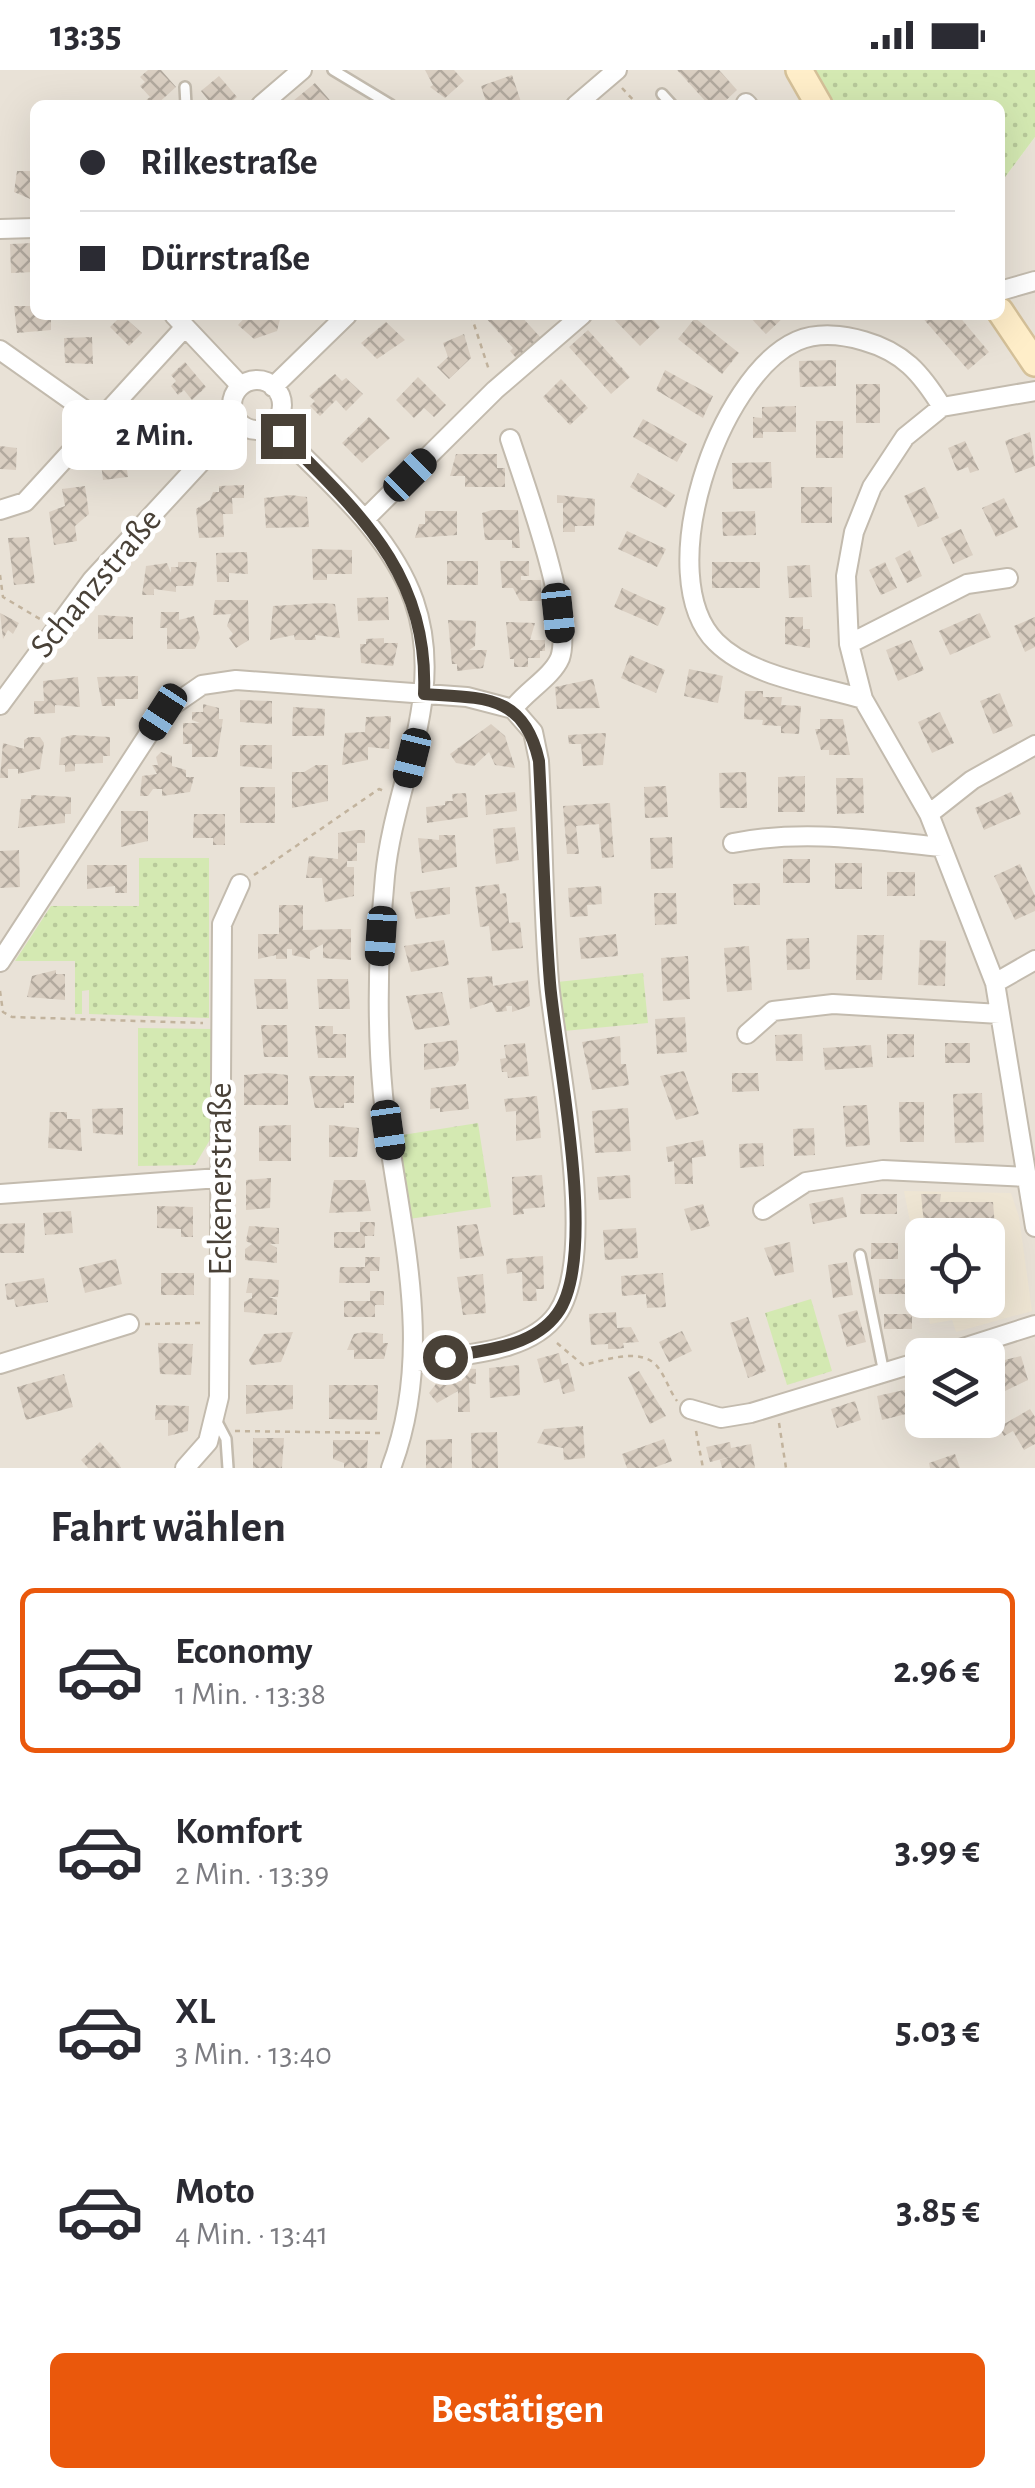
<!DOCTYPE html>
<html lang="de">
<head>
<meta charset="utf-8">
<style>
	body { margin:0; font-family:"Alegreya Sans",sans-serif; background:#f2f2f3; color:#2b2b33; height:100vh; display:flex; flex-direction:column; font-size:38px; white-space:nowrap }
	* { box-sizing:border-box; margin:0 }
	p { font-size:32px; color:#7c7c81 }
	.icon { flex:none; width:55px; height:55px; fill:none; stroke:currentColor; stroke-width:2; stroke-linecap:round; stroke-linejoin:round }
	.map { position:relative; height:1398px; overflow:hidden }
	.panel { display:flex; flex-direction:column; background:#fff; flex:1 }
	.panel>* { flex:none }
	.top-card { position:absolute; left:30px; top:30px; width:975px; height:220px; border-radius:15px; box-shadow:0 10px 40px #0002; display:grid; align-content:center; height:220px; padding:0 50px; background:#fff }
	.tools { position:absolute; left:905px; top:1148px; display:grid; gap:20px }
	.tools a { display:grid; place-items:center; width:100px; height:100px; border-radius:15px; background:#fff; box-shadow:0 10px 40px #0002; font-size:50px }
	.end { position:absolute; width:45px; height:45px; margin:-22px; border:12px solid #494137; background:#fff; box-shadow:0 0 0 5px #fff }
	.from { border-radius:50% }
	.bubble { position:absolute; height:70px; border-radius:15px; background:#fff; box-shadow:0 10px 40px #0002; font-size:32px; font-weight:700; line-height:70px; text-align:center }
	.car { position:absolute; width:30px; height:60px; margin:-30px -15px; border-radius:12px; box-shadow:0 0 8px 2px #0007; background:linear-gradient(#222 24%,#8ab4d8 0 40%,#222 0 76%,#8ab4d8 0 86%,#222 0) }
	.top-card b { display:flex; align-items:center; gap:35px; height:95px; font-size:38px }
	.top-card b+b { border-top:2px solid #e1e1e2 }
	.top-card i { width:25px; height:25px; background:#2b2b33 }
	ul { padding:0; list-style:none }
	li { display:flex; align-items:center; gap:30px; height:165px; margin:0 20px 15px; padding:0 30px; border:5px solid transparent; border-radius:15px }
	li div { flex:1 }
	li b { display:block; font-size:38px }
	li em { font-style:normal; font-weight:700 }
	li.on { border-color:#ea580c }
	li>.icon { width:90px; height:90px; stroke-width:1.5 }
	h2 { padding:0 50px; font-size:45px; line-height:120px }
	.cta { display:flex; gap:20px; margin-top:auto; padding:20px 50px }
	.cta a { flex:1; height:115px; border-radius:15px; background:#ea580c; color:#fff; font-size:40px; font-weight:700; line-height:115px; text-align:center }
	.status { display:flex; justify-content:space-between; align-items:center; height:70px; padding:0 50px; background:#fff; direction:ltr }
	.status svg { height:28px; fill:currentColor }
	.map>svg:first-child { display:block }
	.residential { fill:#e9e2d7; fill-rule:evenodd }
	.education { fill:#eee5d3 }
	.grass { fill:url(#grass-dots) }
	.building { fill:url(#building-cross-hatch) }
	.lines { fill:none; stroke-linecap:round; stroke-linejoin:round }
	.lane-casing { stroke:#c3bbae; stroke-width:14 }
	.street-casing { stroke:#c3bbae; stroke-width:22 }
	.secondary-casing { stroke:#d5c199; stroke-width:30 }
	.path { stroke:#c2b39d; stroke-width:2.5; stroke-dasharray:5 5; stroke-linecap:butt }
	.lane { stroke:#fff; stroke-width:9 }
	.street { stroke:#fff; stroke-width:18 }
	.secondary { stroke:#ffeec9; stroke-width:25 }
	.route { stroke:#494137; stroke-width:12 }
	.labels { text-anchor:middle; stroke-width:10; stroke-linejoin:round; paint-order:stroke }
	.street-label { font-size:35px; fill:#494137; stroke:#fff }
</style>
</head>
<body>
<div class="status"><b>13:35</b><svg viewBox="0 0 49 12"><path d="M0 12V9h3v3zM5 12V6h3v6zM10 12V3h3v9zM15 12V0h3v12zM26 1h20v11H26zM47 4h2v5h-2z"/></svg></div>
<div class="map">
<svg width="1035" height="1398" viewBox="0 0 1035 1398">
	<defs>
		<pattern id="grass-dots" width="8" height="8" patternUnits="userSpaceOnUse" patternTransform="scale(2.5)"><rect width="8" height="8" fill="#d4e9b2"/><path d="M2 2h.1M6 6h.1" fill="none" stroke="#b8c99a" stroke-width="1.8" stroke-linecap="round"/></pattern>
		<pattern id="building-cross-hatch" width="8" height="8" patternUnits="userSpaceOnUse" patternTransform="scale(2.5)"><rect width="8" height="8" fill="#d9cec1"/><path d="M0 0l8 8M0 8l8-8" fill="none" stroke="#b2a99e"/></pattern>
	</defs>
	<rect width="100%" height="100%" fill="#f5f0e9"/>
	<path class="residential" d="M0,0H799L819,35H35V245H1000V114L1035,67V1398H0ZM922,1165H988V1230H922ZM922,1285H988V1350H922Z"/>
	<path class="education" d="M904,1121L1011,1123L1019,1147L1032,1241L956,1262L952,1250L930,1254L926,1230H988V1165H922V1213Z"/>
	<path class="grass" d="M799,0H1035V67L1000,114V35H819Z
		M139,788H209V948L89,944V920L82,921V944H75V891H15L51,836H139Z
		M643,903L648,953L564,961L557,912Z
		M138,958L213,959L214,1063L195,1095L138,1096Z
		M478,1053L491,1137L409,1149L396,1066Z
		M811,1229L832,1301L787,1315L765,1243Z"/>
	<path class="building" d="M148,0H161L176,17L156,35L145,31L150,27L140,16L145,12L140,7Z
		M425,0H454L464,11L445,28L430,17L433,15Z
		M677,0H719L737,20L721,35H709Z
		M512,5L522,35H487L481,16Z
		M219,6L237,27L228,35H204L209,31L201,21Z
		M315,13L334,35H286L293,31Z
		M17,101H35V131L14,122Z
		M35,173V202L11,203L10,174Z
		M14,236H35V245H51V260L17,263Z
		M122,245L142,263L129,276L110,257Z
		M247,245H281L277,261L254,269L238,255Z
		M483,245H520L541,268L517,289L510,281L513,278Z
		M610,245H649L660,257L640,276Z
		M748,245H786L766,264Z
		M920,245H958L989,282L968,300Z
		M695,248L739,283L722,304L678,269Z
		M386,252L405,270L377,289L361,273Z
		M588,260L630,307L611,324L569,277Z
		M464,264L471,288L449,309L437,297L448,287L443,273Z
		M92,267L93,294L65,293L64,268Z
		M836,290V316L800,317L799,291Z
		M185,292L206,317L192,330L184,320L178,325L171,316L176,311L171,305Z
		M665,300L713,326L703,348L656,320Z
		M335,304L342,311L346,308L363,324L346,341L336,330L320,346L310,336L315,331L309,326Z
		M418,307L446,335L434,347L424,338L414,348L396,330Z
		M561,309L588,338L570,355L543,327Z
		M856,314H880V353H856Z
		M796,336V362H763V368H753V347L762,348V337Z
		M162,341L165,369L142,377L136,343Z
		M369,347L390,368L362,393L342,373Z
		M643,349L687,374L677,392L633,367Z
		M816,351H843V388H816Z
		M1030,362L1035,396L1015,403L1005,371Z
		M965,371L979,400L970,403L968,397L957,401L948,378Z
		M123,373L128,407L103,410L99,376Z
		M0,376L17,378L16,400L0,399Z
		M456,384H497V398H505V417H465V406H450Z
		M771,392L772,418L733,419L732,393Z
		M638,403L675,425L666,438L630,417Z
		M244,415V428H232L233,444H223L224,467L199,468L196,439L210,430L213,422H219V416Z
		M85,416L89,444L75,456L77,471L54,475L49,442L65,436L62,419Z
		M801,417H832V453H801Z
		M925,417L939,448L918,457L904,426Z
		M290,425L307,427L309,457L266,458L264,428Z
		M557,425L595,429L594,456H575V462H563V433H557Z
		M1004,428L1018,457L996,467L982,438Z
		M492,440H518L520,478H512V470H485L482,443Z
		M425,441H457V465L415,468L419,454H425Z
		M755,441L756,465L723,466L722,442Z
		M961,459L973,485L953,494L941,468Z
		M627,461L666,479L657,497L618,479Z
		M29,467L35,513L14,515L8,468Z
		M312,479L352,480V504H327V510H313Z
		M910,480L922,506L907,513L895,488Z
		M247,482L248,504L229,503V512H217L216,483Z
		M447,491H478V515H447Z
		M500,491H529V506H521V510H541V531H520L513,518H502Z
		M178,492H197L193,516H176V522L154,519V525H142L146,496L167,493L171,503V497H178Z
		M712,492H760V518H712Z
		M885,492L897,518L881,525L869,500Z
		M810,495L812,527L789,528L787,496Z
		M622,518L666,538L658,556L614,537Z
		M388,527L389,550L358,551L357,528Z
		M215,530H248L249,570L236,578L229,568L233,564L227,556L231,544L213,545Z
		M322,533L335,534L340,568L315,565L316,570H295L294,565L270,570L273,536Z
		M161,542H179V550L194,546L200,568L195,579H167V558H160Z
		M0,543L19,553L13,564L8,560L3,569Z
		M980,543L991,567L950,585L939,561Z
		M98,545L133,547V569H98Z
		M785,547H803V559H810V578L785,574Z
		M1035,547V577L1025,582L1014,556Z
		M448,550L476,551L475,576L469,580H487L483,598L457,601V594H452Z
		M506,552L535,553L530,570H545V581H540V588H528V597H514V589H510Z
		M384,568V573H398L393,596L361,593L360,574H366V569Z
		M911,570L924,600L898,611L886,580Z
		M630,585L665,600L656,623L621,608Z
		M689,599L723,606L718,633L684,626Z
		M138,606V629H115V636H102L97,607Z
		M78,607L80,637L55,635V643L34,644V631H44L43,611Z
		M593,609L600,638L557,639L555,617Z
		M745,621H763V627H782L781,635L801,636L799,664L781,663V656L762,655L763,650L744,649Z
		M1000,623L1013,656L993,664L980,631Z
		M240,630L272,631V654L240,652Z
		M203,634L219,638V649H223L217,687H192V674H183V653H200L192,650V642H203Z
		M293,637L325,639L324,666H292Z
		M940,642L954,673L932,683L918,652Z
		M391,646L389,679L368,677V690L342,695L345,663L365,662L366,647Z
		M820,649H843L850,685H829V680H821L815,659H820Z
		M491,654L505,666L515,698L495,695L489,682L474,696L456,693L450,684Z
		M606,663L603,695L583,696L581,674H569L568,665Z
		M72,665L110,667V686H103V693L75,694V701L65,702V695H59L61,668Z
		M29,667H40L44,673L40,699L18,704V699H8V708H0L3,673L24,679V670Z
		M240,675H272V699L240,696Z
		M161,682L172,686V696L186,700V707H194L190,722L162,726V719H153L148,726H140L142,706L157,704L152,695H158L156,687Z
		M316,695H328V731L292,738V702H304Z
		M746,702L747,738H720L719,703Z
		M805,706V742H778V707Z
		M836,708H863L864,743L837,744Z
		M666,716L668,747L645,748L644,717Z
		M240,717H275V753H240Z
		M515,722L517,741L486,745L485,725Z
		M1011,722L1021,744L984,760L975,738Z
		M466,723L468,747L427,753L426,737L445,735V731H453L452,724Z
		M31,725L71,727V744H65V753L18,758L21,729H31Z
		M610,733L614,787L602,788L599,754L576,756L579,784H567L563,736Z
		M121,741H148V771L121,777Z
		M194,744H225V775H213V768H193Z
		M515,757L519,790L496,794L493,759Z
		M356,760H365V773H357V791H347V797H354V826L325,832L322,808H306L309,786L338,789V763Z
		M439,765H455L457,797L422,803L418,768L439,770Z
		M672,767L673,798L651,799L650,768Z
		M19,780L20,817L0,818V781Z
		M783,789H810V813H783Z
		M835,793H862V819H835Z
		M1020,794L1035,826V841L1015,850L994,806Z
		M87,795H127V823H115V816L87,819Z
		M887,802H915V826H887Z
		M760,813V835H734L733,814Z
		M499,814L500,824L506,823L509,853L520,852L523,878L492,881L489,856L480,857L475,817Z
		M601,816L602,834L587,835L588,846L570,847L568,818Z
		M450,817V844L416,849L410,822Z
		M654,823H676L677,854L655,855Z
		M279,835H303V860L351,859V890L323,888V874L310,881V889L292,885V879H287V889H276V885L258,889V864H279Z
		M616,864L618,886L581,889L579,868Z
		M857,865H884L882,910H856Z
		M809,868L810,899L787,900L786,869Z
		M444,870L449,895L411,902L404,876Z
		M920,870L946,871L945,916L918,915Z
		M749,876L752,920L727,922L724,878Z
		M688,886L690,929L663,931L661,888Z
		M56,900V904H65V930L27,927L32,906Z
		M492,906L493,916L528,910L530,936L512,942V936H506L507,941L496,942L492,932L470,939L467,908Z
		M254,909H286L288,939H257Z
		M317,909H348L350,939H319Z
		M442,922L450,955L415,960L406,926Z
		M685,947L687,982L657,984L655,949Z
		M261,955H287L288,987H264Z
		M315,956H333V964H346V988H318Z
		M802,964L803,991H776L775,965Z
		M887,964H914V987L887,988Z
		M620,966L621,994H626L629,1015L592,1020L582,972Z
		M457,970L459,990L455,996L424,1000V974Z
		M525,973L529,1006L508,1008L507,1002H502L500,989L506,988L504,975Z
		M945,973H970V993H945Z
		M871,975L873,997L825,1000L823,978Z
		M684,1001L699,1044L676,1050L660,1006Z
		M268,1003L288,1005V1035H244V1005Z
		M732,1003H758L759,1021L732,1022Z
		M309,1006H354V1033H344V1038H315Z
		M466,1014L469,1039L440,1042V1038L430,1039L431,1018Z
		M982,1023L984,1072L955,1073L953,1024Z
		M537,1026L541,1068L516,1071V1041L506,1042L504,1029Z
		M899,1032H924V1072H900Z
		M867,1035L870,1075L846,1077L843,1036Z
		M123,1038V1065L93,1063L92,1039Z
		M628,1038L631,1081L595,1083L592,1041Z
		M50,1042H67V1049H80L82,1081L48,1078Z
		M291,1055V1091H259V1056Z
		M329,1055L359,1058L357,1087H329Z
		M814,1058L815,1085L794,1086L793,1059Z
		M703,1070L706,1086L692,1088L693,1114H675L674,1091L668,1092L666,1077Z
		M763,1073L764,1096L740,1098L739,1074Z
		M542,1105L545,1137L523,1139L524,1144L513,1145L512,1107Z
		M630,1105L631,1128L599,1130L597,1107Z
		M271,1108L270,1138L246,1140V1110Z
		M334,1110H365L371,1141L329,1143Z
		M861,1124H897V1144H860Z
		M921,1124H941L940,1132H993L996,1169L925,1164Z
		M843,1127L847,1147L813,1154L809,1134Z
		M703,1134L710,1156L691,1161L684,1139Z
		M157,1136L193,1137V1167H181V1159L157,1158Z
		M71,1141L73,1163L45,1165L43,1143Z
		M360,1152H375L374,1166H365V1178H334V1162H360Z
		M25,1153L24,1183H0V1154Z
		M477,1154L484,1186L460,1189L457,1156Z
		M249,1156L279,1158V1174H270L277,1178V1193L245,1190V1179L252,1174L246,1171Z
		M636,1158L638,1188L605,1190L603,1160Z
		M790,1172L794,1202L775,1206L764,1178Z
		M871,1173H898V1189H871Z
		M543,1186L544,1219H536L537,1231H523L522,1202L507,1204L506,1189Z
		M365,1187H380L379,1201H370V1213H339L340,1197H365Z
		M116,1189L122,1214L85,1223L79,1198Z
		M847,1192L853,1225L833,1228L828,1195Z
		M161,1203H194V1225H161Z
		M663,1203L666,1237L647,1238L646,1224L622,1226L621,1206Z
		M483,1204L486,1243L463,1245L457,1207Z
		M44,1208L48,1232L16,1237L14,1229L7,1230L5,1214Z
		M249,1208L279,1210L278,1227H269L277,1230V1245L244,1242V1232L252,1228V1223H246Z
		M879,1209H906V1224H879Z
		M370,1221H384V1235H375V1247H344V1231H370Z
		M857,1240L866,1272L847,1277L838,1245Z
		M616,1242L617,1258L631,1257L639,1272L623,1273L624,1278L616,1279H608V1274L591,1275L589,1244Z
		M884,1244H912V1259H884Z
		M748,1247L766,1301L748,1308L730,1253Z
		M682,1261L692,1281L669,1292L659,1272Z
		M293,1262L281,1292L251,1295L249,1290L264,1264Z
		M365,1262L383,1264V1273H388L384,1289H354V1280H347L354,1264Z
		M158,1273L193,1274L191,1305L160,1304Z
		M559,1283L562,1295L568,1293L575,1321L563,1324L559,1309L544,1313L537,1289Z
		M1021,1286L1028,1310L1003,1322L1001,1317L992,1319L988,1294Z
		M519,1295L520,1325L490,1328L489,1298Z
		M462,1298L476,1299V1314L469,1313L470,1342H458V1321L437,1333L429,1323L439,1310L462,1311Z
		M639,1301L666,1346L650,1354L628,1307Z
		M64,1304L73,1337L26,1350L17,1317Z
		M246,1315H293V1339L246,1344Z
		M329,1315H378L377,1350L329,1349Z
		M913,1318L918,1341L882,1350L877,1326Z
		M855,1331L861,1350L837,1358L831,1339Z
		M156,1335L189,1336L188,1361L168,1366V1350H155Z
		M1030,1339L1035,1347V1374L1024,1380L1013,1361L1004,1366L999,1357Z
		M583,1356L585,1388L564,1390L563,1378L537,1373L544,1359Z
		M497,1362L498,1398H472L471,1363Z
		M253,1368H284L282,1398H253Z
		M452,1369V1398H426V1370Z
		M664,1369L672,1391L653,1398H627L622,1384Z
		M333,1370H368L367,1398H344V1393L333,1389Z
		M100,1372L119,1394L121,1398H88L81,1390Z
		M730,1372L731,1378L751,1374L755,1398H722L720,1390L734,1386L710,1392L706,1377Z
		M955,1384L960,1398H930L929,1393Z"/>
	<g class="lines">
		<g class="lane-casing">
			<path id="lane" d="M333,0L391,35
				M185,17L186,35
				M662,24L672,35
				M860,1185L884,1303
				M216,1350L226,1369L228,1398"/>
		</g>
		<g class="street-casing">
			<path id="street" d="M746,33L748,35
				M261,35L302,0
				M576,35L617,0
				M0,159L35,158
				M1000,221L1035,211
				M174,245L241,316
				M0,280L99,350
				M232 335a25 25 0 1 1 50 0a25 25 0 1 1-50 0Z
				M273,317L347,245
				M1035,321L942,337L905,367L872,417L854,462L846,506L849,574L863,629L929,744L995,913L1035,1157
				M272,355C323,408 389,460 414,531C447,626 394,713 385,806C378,879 376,951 383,1025C397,1151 438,1274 391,1398
				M0,440L25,432L185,257
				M365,449L495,320L582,245
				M849,574L967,514L1008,508
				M863,629C817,615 751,607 716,572C650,507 718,306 797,271C818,262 844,265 864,271C903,282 921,303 942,337
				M0,635L92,510L238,352
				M929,744L972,710L1035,675
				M733,773C804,759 871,770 942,777
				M0,892L163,642L202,615L236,610L467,627L513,639
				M995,913L1035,890
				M747,964L773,941L833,934L1000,944
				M0,1124L219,1108
				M763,1140L806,1112L883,1100L1027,1107
				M941,1285L1035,1255
				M416,1292C460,1284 529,1284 557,1244C600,1184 556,988 549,912C543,839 543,764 539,691L533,662L513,639C525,622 552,607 560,588C574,548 524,412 510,369
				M0,1294L129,1254
				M690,1339L721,1348L751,1343L922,1291
				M185,1398L208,1372L219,1327L222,854L240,814"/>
		</g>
		<g class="secondary-casing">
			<path id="secondary" d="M799,0L819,35
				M1000,241L1035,293"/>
		</g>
		<path class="path" d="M622,18L638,35
			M471,245L489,300
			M0,505L3,527L40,549
			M254,805L379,719L384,721
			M0,921L3,942L12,947L203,953
			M145,1254L202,1253
			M557,1273L583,1295C603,1291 639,1277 656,1295C665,1305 669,1320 677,1331
			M779,1353L786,1398
			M235,1361L382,1363
			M696,1361L703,1398"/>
		<use href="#lane" class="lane"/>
		<use href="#street" class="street"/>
		<use href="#secondary" class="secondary"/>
	</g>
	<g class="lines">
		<path class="route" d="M283,366C361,445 429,505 424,624C484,628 524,624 539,691C543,765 544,839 550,913C556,987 600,1187 557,1244C532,1278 483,1280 445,1287"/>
	</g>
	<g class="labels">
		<g class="street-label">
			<text transform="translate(95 512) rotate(-50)" y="12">Schanzstraße</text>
			<text transform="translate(219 1109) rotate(-90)" y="12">Eckenerstraße</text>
		</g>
	</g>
</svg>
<div class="tools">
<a><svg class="icon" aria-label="locate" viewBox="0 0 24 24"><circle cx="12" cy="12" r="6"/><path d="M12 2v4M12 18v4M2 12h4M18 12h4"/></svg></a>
<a><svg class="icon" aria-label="layers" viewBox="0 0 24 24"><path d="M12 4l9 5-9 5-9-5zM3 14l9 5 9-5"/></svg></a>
</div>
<i class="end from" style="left:445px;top:1287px"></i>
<i class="end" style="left:283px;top:366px"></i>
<div class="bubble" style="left:62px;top:330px;width:185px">2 Min.</div>
<i class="car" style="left:410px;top:405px;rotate:45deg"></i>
<i class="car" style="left:558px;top:543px;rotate:174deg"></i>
<i class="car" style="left:163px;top:642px;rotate:213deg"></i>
<i class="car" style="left:412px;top:688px;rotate:194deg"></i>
<i class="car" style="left:381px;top:866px;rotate:184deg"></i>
<i class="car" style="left:388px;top:1060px;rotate:172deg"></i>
<div class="top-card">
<b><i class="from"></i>Rilkestraße</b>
<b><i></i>Dürrstraße</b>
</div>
</div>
<section class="panel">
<h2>Fahrt wählen</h2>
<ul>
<li class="on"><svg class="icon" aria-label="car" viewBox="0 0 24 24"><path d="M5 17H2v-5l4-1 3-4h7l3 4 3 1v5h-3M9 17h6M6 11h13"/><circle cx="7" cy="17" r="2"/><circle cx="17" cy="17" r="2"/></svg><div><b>Economy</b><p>1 Min. · 13:38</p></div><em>2.96 €</em></li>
<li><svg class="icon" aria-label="car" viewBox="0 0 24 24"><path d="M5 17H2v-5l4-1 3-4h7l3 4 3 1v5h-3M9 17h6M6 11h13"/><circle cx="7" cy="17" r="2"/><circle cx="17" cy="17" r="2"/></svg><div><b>Komfort</b><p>2 Min. · 13:39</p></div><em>3.99 €</em></li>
<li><svg class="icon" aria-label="car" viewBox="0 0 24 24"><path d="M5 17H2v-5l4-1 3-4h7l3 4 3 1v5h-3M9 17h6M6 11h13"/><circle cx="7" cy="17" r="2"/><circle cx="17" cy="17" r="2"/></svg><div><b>XL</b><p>3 Min. · 13:40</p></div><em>5.03 €</em></li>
<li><svg class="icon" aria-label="car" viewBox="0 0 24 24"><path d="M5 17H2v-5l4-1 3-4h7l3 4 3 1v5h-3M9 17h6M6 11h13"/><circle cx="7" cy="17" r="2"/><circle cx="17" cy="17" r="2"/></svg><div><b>Moto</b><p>4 Min. · 13:41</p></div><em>3.85 €</em></li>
</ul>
<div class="cta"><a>Bestätigen</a></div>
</section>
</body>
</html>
